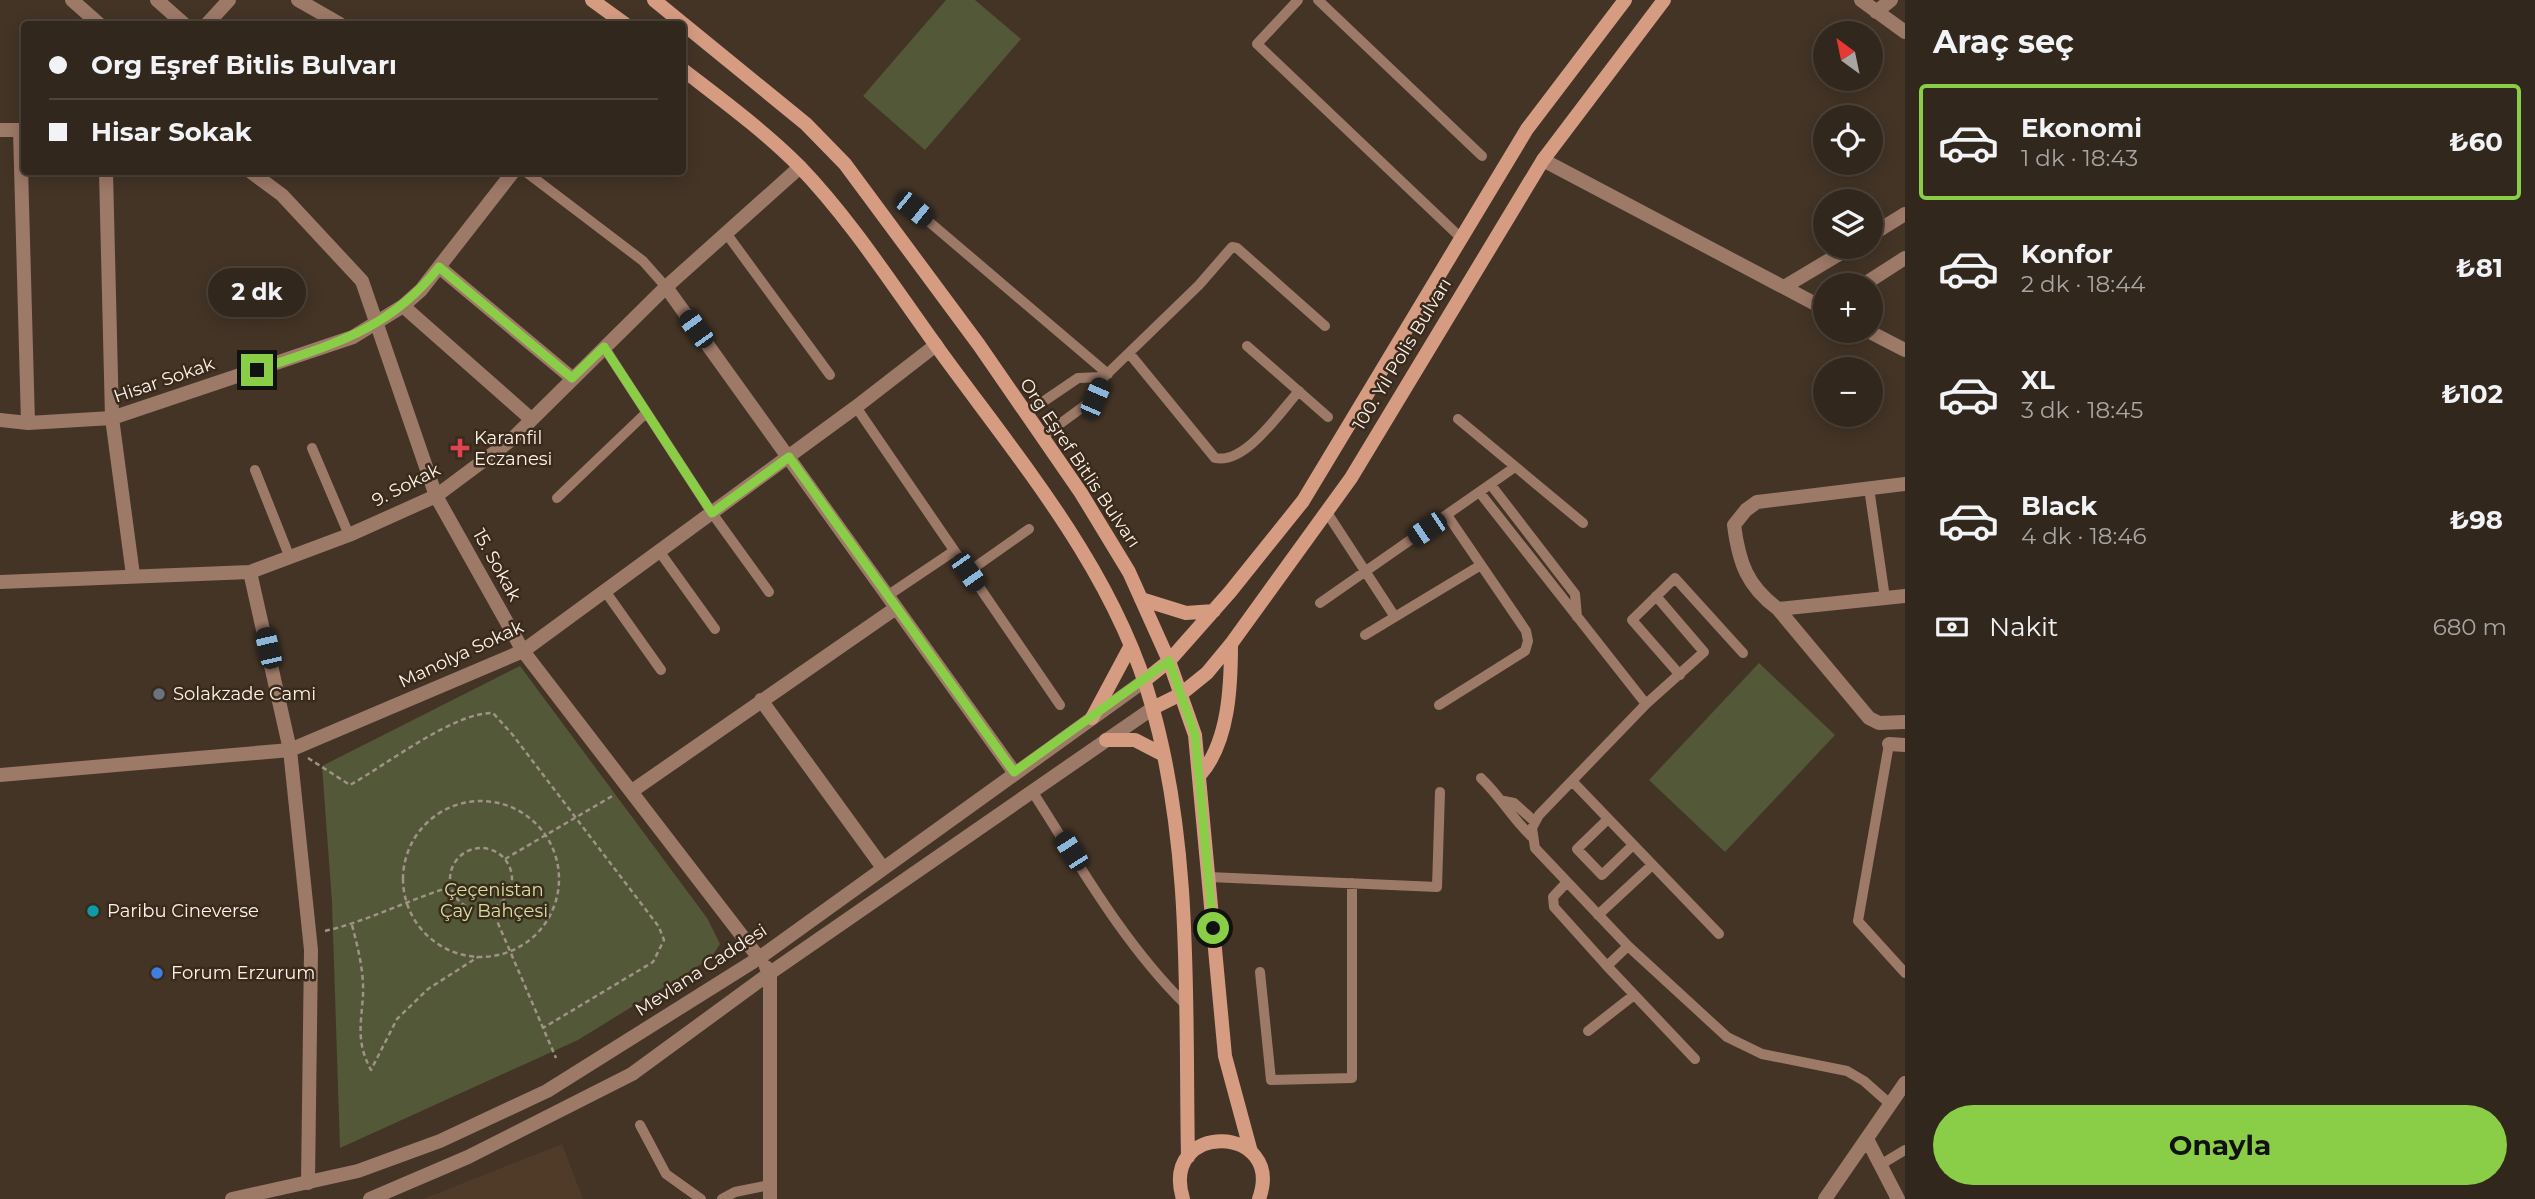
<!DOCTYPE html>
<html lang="tr">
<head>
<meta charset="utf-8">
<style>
	body { margin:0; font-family:Montserrat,sans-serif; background:#3a2f25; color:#f1f3f6; height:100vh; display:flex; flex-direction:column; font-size:26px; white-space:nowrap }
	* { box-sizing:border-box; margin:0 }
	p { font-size:23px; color:#a8a5a3 }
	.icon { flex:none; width:38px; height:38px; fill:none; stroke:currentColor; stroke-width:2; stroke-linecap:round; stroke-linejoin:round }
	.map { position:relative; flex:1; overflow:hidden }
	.details { display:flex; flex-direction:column; background:#32271c; width:630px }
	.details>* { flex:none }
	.top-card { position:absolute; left:21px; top:21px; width:665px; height:154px; border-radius:7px; box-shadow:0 4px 18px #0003,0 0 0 2px #4d443b; display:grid; align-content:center; height:154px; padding:0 28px; background:#32271c }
	.needle { width:46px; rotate:327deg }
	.fabs { position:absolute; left:1813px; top:21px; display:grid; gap:14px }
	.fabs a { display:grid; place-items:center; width:70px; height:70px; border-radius:50%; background:#32271c; box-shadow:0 4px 18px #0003,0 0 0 2px #4d443b; font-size:35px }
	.end { position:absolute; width:32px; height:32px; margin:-16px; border:9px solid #8ace47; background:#111; box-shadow:0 0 0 4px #111 }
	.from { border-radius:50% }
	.bubble { position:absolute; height:49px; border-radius:24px; background:#32271c; box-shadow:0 4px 18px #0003,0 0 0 2px #4d443b; font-size:23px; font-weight:700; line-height:49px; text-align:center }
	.car { position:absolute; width:21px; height:42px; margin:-21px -10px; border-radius:9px; box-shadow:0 0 5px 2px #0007; background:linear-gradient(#222 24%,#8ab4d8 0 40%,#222 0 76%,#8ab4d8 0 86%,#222 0) }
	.top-card b { display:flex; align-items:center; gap:24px; height:66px; font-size:26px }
	.top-card b+b { border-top:2px solid #4d443b }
	.top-card i { width:18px; height:18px; background:#f1f3f6 }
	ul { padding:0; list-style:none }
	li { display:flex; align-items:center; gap:21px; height:116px; margin:0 14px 10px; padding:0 14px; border:4px solid transparent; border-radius:7px }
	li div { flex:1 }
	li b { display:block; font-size:26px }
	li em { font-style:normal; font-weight:700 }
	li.active { border-color:#8ace47 }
	li>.icon { width:63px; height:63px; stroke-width:1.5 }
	h2 { padding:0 28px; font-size:32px; line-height:84px }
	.pay { display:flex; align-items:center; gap:18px; height:77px; padding:0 28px; font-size:26px }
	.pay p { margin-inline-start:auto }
	.primary-button { display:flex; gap:14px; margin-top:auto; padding:14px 28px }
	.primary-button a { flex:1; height:80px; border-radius:42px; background:#8ace47; color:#111; font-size:28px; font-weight:700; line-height:80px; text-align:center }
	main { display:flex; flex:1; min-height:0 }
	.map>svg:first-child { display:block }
	.built { fill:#4f3b28 }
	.green { fill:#535838 }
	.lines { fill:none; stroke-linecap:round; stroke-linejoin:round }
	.path { stroke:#9f9287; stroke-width:2.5; stroke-dasharray:5 3.5; stroke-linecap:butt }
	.service { stroke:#9d7968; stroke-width:10 }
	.minor { stroke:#9d7968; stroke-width:14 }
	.tertiary { stroke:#9d7968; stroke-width:14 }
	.secondary { stroke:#d69c82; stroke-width:14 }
	.route { stroke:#8ace47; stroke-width:9 }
	.health-dot { fill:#e0444e; stroke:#392a1c; stroke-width:2.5 }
	.worship-dot { fill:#6b7280; stroke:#392a1c; stroke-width:2.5 }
	.culture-dot { fill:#0f9aa8; stroke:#392a1c; stroke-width:2.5 }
	.shop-dot { fill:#3f7fe0; stroke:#392a1c; stroke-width:2.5 }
	.labels { text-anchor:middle; stroke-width:5; stroke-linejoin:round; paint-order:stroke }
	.street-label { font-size:18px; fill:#fdf3ea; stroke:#392a1c }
	.poi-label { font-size:18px; fill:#fdf3ea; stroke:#392a1c; text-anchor:start }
	.park-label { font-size:18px; fill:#d6e09f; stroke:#392a1c }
</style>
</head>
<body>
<main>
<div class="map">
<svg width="1905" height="1199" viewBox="0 0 1905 1199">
	<rect width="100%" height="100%" fill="#433426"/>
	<path class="built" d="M562,1144L583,1199H423Z"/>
	<path class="green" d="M946,0H975L1021,39L925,150L863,96Z
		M1759,663L1835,735L1725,852L1649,780Z
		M520,666L707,918L720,944L711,958L578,1040L340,1148L332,902L322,766Z"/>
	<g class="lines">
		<path class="path" d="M308,758L350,785C386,765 454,712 493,713L512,734L659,927L664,940L653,962L543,1028
			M403 879a78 78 0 1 1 156 0a78 78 0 1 1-156 0Z
			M450 879a31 31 0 1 1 62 0a31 31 0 1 1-62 0Z
			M505,859L614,795
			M491,907L556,1058
			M352,925C358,948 364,971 363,995C361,1025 356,1042 371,1070L397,1019L428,989L478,957
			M325,931C368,921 408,900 450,887"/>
		<path class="service" d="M1298,0L1257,44L1460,237
			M1318,0L1482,156
			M526,172L643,261L666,287
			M914,209L1108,374
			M726,233L830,375
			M1247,346L1328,417
			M604,347L712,513L769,592
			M1129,353L1215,458C1245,465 1280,412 1299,391
			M856,407L1060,705
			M1025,414L1078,378L1104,377
			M1458,419L1583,523
			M1042,437L1095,398L1104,377L1199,285L1232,247L1237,248L1325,326
			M312,448L349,535
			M255,470L290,558
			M1491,485L1575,594L1577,617
			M1869,488L1885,598
			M1480,493L1646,704L1539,815L1532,828L1535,848L1628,946L1727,1037L1762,1054L1847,1071L1864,1081L1890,1104
			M557,498L646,413
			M1326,511L1395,617
			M659,551L715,629
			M968,572L1029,529
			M605,591L661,670
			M887,596L954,551
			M1320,603L1515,467
			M1365,635L1481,565
			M1680,675L1632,620L1675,578L1743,653
			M1646,704L1704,652L1656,596
			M1439,705L1525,651L1528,641L1526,631L1447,515
			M1889,744L1858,921L1905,973
			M1481,778C1501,797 1511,817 1531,836
			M1572,781L1719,934
			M1032,791C1079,864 1123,943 1185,1004
			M1504,801L1514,803L1534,821
			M1608,819L1577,849L1602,875L1633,845
			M1209,877L1437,887L1440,792
			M1567,882L1553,897L1554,907L1607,966
			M1598,915L1652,865
			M1628,946L1607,966L1695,1059
			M1260,972L1271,1080L1352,1078V883
			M1588,1031L1634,995
			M640,1125L666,1174L701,1199
			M1880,1165L1905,1150
			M722,1199L735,1192L770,1185"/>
		<path class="minor" d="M72,0L99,24
			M157,0L184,24
			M298,0L340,24
			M1861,0L1905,32
			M1876,12L1891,0
			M207,24L229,0
			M0,130H24
			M20,130L28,423
			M1543,160L1825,309
			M106,172L112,418L133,575
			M251,172L282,195L362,281L436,496L523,651L759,958
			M1871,235L1905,214
			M439,267L572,378
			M1863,285L1905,258
			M666,287L1014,772
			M1784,287L1851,247
			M403,306L531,419
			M1868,331L1905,350
			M0,420L28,423L112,418L353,337L403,306L421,290L513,172
			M1905,484L1757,502L1746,510L1734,525C1739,563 1747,586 1778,609L1905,596
			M250,572L290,750L311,950L308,1183
			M0,582L250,572L349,535L436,496L511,440L666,287L800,167
			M1778,609L1869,718L1879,723L1905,722
			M761,700L883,868
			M1889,744L1905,745
			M0,775L290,750L523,651L856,407L936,345
			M632,791L896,608
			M1867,1139L1898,1199
			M1825,1199L1905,1083"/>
		<path class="tertiary" d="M766,967L770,973V1199
			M232,1199L358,1171L440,1141L547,1091L759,958L1144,681
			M370,1199L468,1157L632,1074L770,973L1153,708"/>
		<path class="secondary" d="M592,0L625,24
			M654,0L806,124L845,164L979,345L1081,493L1129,572L1169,661L1195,735L1225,1056L1251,1152
			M682,69C722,100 763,130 799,166C852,221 895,289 940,351C1020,461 1115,572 1152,706C1193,851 1185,1007 1188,1157
			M1141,599L1186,613L1214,611
			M1144,681L1169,661L1230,592L1303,501L1527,129L1625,0
			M1153,708L1181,694L1207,673L1231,644L1351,478L1543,160L1664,0
			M1092,718L1130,647
			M1106,740H1135L1162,754
			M1200,775C1229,742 1231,686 1231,644
			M1183,1199C1159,1120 1286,1124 1259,1199"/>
	</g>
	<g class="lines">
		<path class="route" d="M257,370C330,345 389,331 439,267L572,378L604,347L712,513L789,457L1014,772L1169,661L1195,735L1213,928"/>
	</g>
	<path class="health-dot" d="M456.5 437.5h7v7h7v7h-7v7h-7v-7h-7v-7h7z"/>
	<circle class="worship-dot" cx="159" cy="694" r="7"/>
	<circle class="culture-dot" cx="93" cy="911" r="7"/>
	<circle class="shop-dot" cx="157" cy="973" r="7"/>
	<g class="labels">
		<g class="street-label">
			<text transform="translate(1402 354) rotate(-59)" y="6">100. Yıl Polis Bulvarı</text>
			<text transform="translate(164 380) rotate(-19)" y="6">Hisar Sokak</text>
			<text transform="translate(1080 463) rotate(56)" y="6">Org Eşref Bitlis Bulvarı</text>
			<text transform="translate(406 485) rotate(-27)" y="6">9. Sokak</text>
			<text transform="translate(497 565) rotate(61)" y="6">15. Sokak</text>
			<text transform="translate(461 654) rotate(-25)" y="6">Manolya Sokak</text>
			<text transform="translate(701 970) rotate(-33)" y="6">Mevlana Caddesi</text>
		</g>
		<g class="poi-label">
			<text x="474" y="444">Karanfil<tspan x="474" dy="21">Eczanesi</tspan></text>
			<text x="173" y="700">Solakzade Cami</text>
			<text x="107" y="917">Paribu Cineverse</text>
			<text x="171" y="979">Forum Erzurum</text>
		</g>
		<g class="park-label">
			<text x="494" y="896">Çeçenistan<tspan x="494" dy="21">Çay Bahçesi</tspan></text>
		</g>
	</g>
</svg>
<div class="fabs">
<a><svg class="needle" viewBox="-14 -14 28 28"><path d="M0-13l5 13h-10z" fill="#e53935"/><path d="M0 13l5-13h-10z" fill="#a8a5a3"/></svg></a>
<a><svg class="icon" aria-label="locate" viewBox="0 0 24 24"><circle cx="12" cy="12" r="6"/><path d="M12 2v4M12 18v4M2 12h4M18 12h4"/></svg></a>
<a><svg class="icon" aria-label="layers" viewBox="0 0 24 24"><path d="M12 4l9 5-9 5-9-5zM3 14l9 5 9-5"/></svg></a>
<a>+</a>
<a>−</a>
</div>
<i class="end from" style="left:1213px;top:928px"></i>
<i class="end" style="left:257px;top:370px"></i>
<div class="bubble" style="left:208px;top:268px;width:98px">2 dk</div>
<i class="car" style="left:914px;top:209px;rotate:129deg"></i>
<i class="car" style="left:696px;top:329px;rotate:324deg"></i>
<i class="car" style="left:1095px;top:398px;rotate:23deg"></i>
<i class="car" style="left:1427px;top:529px;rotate:236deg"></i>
<i class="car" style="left:968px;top:572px;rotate:145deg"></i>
<i class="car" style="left:268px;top:648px;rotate:347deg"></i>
<i class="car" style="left:1071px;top:851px;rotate:327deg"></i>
<div class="top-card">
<b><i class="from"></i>Org Eşref Bitlis Bulvarı</b>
<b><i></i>Hisar Sokak</b>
</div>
</div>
<section class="details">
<h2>Araç seç</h2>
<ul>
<li class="active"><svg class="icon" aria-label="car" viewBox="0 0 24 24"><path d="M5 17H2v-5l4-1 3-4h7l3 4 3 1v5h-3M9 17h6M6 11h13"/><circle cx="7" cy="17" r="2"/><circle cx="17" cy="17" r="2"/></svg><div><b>Ekonomi</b><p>1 dk · 18:43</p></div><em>₺60</em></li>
<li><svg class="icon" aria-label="car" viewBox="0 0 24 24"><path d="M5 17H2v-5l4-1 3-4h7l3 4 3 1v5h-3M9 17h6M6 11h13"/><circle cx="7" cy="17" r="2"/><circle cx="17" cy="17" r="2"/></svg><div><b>Konfor</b><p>2 dk · 18:44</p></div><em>₺81</em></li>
<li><svg class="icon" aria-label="car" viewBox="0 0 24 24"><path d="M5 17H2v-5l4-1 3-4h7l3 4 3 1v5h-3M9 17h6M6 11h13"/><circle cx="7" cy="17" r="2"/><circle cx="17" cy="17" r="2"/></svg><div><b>XL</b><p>3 dk · 18:45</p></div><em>₺102</em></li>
<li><svg class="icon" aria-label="car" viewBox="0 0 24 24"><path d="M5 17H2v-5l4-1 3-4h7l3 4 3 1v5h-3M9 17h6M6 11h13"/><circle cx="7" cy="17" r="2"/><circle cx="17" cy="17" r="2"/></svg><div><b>Black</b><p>4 dk · 18:46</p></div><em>₺98</em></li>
</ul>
<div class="pay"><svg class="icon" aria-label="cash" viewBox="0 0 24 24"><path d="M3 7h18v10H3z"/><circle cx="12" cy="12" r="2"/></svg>Nakit<p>680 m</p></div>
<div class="primary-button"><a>Onayla</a></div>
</section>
</main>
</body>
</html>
